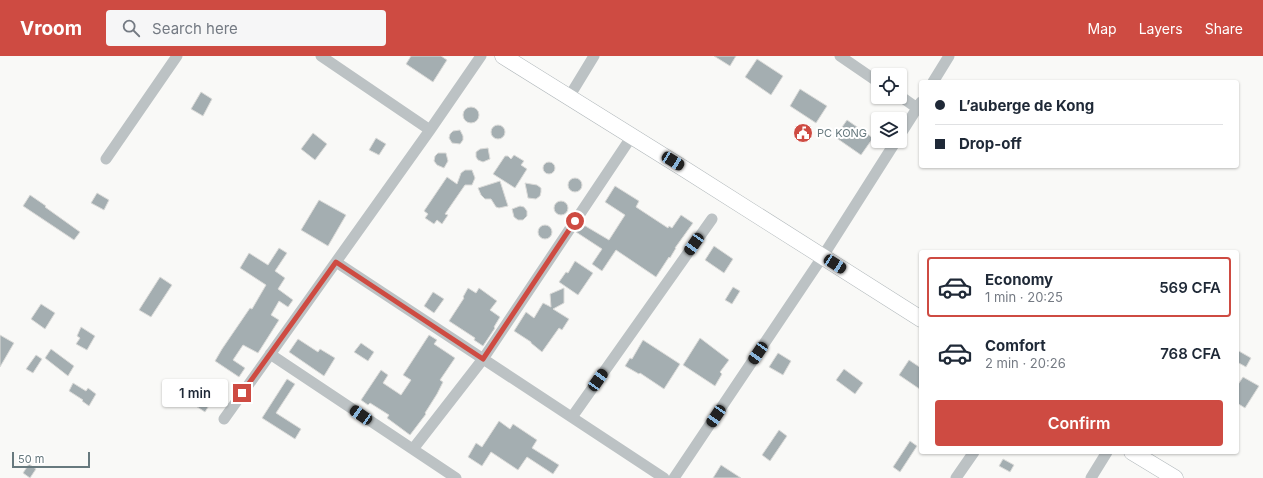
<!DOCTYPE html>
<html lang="en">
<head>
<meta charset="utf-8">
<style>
	body { margin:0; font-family:Inter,sans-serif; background:#f6f6f7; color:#1f2937; height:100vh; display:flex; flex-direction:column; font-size:15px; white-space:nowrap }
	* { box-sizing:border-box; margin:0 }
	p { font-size:13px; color:#747a83 }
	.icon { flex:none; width:22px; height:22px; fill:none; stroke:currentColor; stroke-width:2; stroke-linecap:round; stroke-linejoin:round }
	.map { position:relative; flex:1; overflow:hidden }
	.details { position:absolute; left:919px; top:194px; width:320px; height:204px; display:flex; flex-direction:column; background:#fff; border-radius:4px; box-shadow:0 1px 3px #0004 }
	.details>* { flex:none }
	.hud { position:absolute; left:919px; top:24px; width:320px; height:88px; border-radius:4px; box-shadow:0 1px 3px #0004; display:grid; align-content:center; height:88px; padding:0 16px; background:#fff }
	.controls { position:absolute; left:871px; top:12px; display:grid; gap:8px }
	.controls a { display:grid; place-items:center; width:36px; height:36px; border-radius:4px; background:#fff; box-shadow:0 1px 3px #0004; font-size:20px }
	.scale { position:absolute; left:12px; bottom:10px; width:78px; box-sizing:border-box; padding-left:4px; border:2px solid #67797e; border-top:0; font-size:11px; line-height:14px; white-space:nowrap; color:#67797e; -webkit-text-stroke:3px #fff; paint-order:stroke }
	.end { position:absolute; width:18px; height:18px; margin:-9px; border:5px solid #ce4b42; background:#fff; box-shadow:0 0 0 2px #fff }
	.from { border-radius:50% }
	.bubble { position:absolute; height:28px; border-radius:4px; background:#fff; box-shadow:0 1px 3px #0004; font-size:13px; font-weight:600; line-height:28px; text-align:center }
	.car { position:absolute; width:12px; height:24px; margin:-12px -6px; border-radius:5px; box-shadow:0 0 3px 1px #0007; background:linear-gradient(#222 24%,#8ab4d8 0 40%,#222 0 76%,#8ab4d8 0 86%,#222 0) }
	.hud b { display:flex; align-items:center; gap:14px; height:38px; font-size:15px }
	.hud b+b { border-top:1px solid #e0e1e3 }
	.hud i { width:10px; height:10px; background:#1f2937 }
	ul { padding:7px 0 0; list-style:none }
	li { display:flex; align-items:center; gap:12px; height:60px; margin:0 8px 6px; padding:0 8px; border:2px solid transparent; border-radius:4px }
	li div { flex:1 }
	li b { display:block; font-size:15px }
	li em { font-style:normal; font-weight:600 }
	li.active { border-color:#ce4b42 }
	li>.icon { width:36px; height:36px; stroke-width:1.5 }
	.cta { display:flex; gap:8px; margin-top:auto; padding:8px 16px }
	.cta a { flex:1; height:46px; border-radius:4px; background:#ce4b42; color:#fff; font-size:16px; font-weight:600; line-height:46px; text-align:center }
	header { display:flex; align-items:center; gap:24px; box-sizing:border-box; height:56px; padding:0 20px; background:#ce4b42; color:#fff }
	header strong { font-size:19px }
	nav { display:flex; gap:22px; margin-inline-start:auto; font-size:14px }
	.search { width:280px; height:36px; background:#f6f6f7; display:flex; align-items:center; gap:10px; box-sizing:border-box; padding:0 14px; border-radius:4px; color:#747a83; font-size:15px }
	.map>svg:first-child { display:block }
	.building { fill:#a4aeb1; stroke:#dbdbd9 }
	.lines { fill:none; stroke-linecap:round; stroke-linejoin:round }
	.secondary-casing { stroke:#b1b8bb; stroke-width:17 }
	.street { stroke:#bcc2c4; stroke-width:11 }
	.secondary { stroke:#fff; stroke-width:16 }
	.route { stroke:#ce4b42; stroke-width:5 }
	.labels { text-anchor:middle; stroke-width:4; stroke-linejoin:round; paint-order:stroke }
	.poi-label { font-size:11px; fill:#67797e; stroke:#fff; text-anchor:start }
</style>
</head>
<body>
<header>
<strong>Vroom</strong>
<div class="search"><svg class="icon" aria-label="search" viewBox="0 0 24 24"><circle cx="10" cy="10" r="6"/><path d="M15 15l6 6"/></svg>Search here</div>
<nav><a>Map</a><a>Layers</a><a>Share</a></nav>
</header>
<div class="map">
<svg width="1263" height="422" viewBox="0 0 1263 422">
	<rect width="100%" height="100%" fill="#f9f9f7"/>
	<path class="building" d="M411,0H441L447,4L433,26L406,8Z
		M714,0H736L730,10Z
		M757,3L783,20L771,39L745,21Z
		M800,33L827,50L816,67L790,50Z
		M201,36L212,43L203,60L191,53Z
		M463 59a8 8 0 1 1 16 0a8 8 0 1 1-16 0Z
		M847,64L873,82L861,99L835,81Z
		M491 76a7 7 0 1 1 14 0a7 7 0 1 1-14 0Z
		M460,74L463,80V84L460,88L452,87L449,82L450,78L453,75Z
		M313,77L327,88L315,104L301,93Z
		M376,82L386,88L379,99L369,94Z
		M488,92L490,103L483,106L478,104L476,101V96L480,93Z
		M438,97H446L448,105L444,112L437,109L434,105L435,100Z
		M514,99L524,105L521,109L527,113L515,132L493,118L505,100H508L511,103Z
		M543 112a6 6 0 1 1 12 0a6 6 0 1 1-12 0Z
		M465,114H472L475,122L472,129H465L445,158L448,159L442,168L437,164L434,168L425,162L428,158L424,155L447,121L457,128L461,117Z
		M568 129a7 7 0 1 1 14 0a7 7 0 1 1-14 0Z
		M500,125L508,150L499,152L496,151L491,143H485L481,139L478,132Z
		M525,127L537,129L541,132V136L540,140L536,143L528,142Z
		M615,130L639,145L636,151L668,172L669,170L672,172L681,159L693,167L675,192H676L670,202L669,201L656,221L616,194L602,215L592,208L602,193L576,176L582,168L609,184L625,159L605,146Z
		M97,137L109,144L104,154L91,147Z
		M30,139L46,150L45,151L80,176L74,184L23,150Z
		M319,144L346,159L328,190L301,174Z
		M554 152a7 7 0 1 1 14 0a7 7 0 1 1-14 0Z
		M520,150L524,151L527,155V160L523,164H518L514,161L512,153Z
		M538 176a7 7 0 1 1 14 0a7 7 0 1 1-14 0Z
		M714,190L733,203L724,217L705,204Z
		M279,192L287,197L275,215L285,222L278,233L293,244L288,251L279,245L271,259L279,264L258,297L243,289L233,304L245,312L239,321L215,305L222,293L250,252L252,253L266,229L240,212L249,197L268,209Z
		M575,205L593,217L578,239L559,226L566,216L568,217Z
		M160,221L172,229L151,261L139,254Z
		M733,231L740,235L732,248L725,244Z
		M468,232L476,237L479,232L497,245L490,254L500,261L494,271L495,272L483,290L474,284L475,282L449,265L464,242L463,241Z
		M564,232V247L553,253L569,263L562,274L559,272L542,296L531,287V286L514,275L526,256L534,262L543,247L551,251L550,238Z
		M433,236L444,243L434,257L424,250Z
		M41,248L55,257L45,273L31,263Z
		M81,271L95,280L87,294L76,288L80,282L77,280Z
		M0,279L14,287L0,311Z
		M429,279L437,284L434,288L455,302L440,324L443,326L437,338L425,357L426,358L410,379L387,362L389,359L370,347L368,349L361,344L381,314L388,319L383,327L401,339L411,324L403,319Z
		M700,282L729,304L720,316L722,318L715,330L683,309Z
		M298,283L318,296L320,293L335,302L324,320L289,296Z
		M643,284L680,308L664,333L640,317L639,318L625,310L630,302L632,303Z
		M361,287L374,296L368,305L354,296Z
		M51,293L74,310L68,320L45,302Z
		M1237,294L1251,302L1246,311L1237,306Z
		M778,297L791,305L783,319L769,311Z
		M36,299L42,303L33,317L26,313Z
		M909,304L921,312V334L899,319Z
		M844,313L863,327L855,338L836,324Z
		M1243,321L1259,330L1245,352L1237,347V330Z
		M287,323L295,328L276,357L301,373L295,383L262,362Z
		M73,327L86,335L88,332L96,338L89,350L82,345L83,344L69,335Z
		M198,329L215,340L205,356L188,345Z
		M499,365L510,373L513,368L537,384L532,392L559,409L553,418L527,401L518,414L491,396L482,410L468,401L476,387L482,391Z
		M779,374L787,380L770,405L762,399Z
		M910,385L917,390L900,416L893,411Z
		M1003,403L1014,409L1010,416L999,410Z
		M29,408L36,413L30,422L23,417Z
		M721,409L741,422H713Z"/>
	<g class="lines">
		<g class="secondary-casing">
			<path id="secondary" d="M503,0L686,114L921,263
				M1132,396L1175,422"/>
		</g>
		<path class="street" d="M321,0L430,74
			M840,0L878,26
			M933,26L949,0
			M900,40L917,52
			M569,41L594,0
			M900,79L921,46
			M106,103L177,0
			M336,206L664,422
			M270,298L456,422
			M572,361L712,163
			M224,363L430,74L481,0
			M413,393L483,303L632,80
			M674,422L823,200L896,85
			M956,422L974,396
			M1091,422L1107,396"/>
		<use href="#secondary" class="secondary"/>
	</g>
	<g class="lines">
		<path class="route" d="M242,337L336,206L483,303L575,165"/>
	</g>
	<defs>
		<g id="civic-disc" transform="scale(1)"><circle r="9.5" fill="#ce4b42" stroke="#fff"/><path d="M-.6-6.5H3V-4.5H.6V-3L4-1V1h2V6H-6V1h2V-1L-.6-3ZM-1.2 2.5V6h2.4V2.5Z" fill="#fff"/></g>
	</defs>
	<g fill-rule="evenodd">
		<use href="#civic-disc" x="803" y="77"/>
	</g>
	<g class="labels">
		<g class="poi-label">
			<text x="817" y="81">PC KONG</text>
		</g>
	</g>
</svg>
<div class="controls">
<a><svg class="icon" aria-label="locate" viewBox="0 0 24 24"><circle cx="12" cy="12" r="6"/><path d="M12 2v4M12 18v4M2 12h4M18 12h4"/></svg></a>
<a><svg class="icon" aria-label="layers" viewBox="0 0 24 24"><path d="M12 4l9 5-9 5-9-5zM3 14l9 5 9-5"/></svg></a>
</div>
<div class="scale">50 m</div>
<i class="end from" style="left:575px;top:165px"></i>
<i class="end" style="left:242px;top:337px"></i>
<div class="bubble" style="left:162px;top:323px;width:66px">1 min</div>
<i class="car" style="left:673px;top:105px;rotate:122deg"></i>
<i class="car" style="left:694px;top:188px;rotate:215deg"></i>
<i class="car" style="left:835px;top:208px;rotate:123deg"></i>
<i class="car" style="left:758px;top:297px;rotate:214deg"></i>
<i class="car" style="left:598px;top:324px;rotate:35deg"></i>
<i class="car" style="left:361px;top:359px;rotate:304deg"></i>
<i class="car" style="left:716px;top:360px;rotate:214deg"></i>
<div class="hud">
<b><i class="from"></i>L’auberge de Kong</b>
<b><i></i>Drop-off</b>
</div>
<section class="details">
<ul>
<li class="active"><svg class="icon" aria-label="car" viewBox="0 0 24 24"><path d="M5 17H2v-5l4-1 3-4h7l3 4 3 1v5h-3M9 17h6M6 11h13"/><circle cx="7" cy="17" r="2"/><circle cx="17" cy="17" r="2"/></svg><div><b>Economy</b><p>1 min · 20:25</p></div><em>569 CFA</em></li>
<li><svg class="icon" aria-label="car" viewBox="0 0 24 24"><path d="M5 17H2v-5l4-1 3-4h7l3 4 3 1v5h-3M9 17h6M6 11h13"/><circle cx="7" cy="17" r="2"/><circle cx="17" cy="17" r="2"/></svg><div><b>Comfort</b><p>2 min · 20:26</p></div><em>768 CFA</em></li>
</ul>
<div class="cta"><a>Confirm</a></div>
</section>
</div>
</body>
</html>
